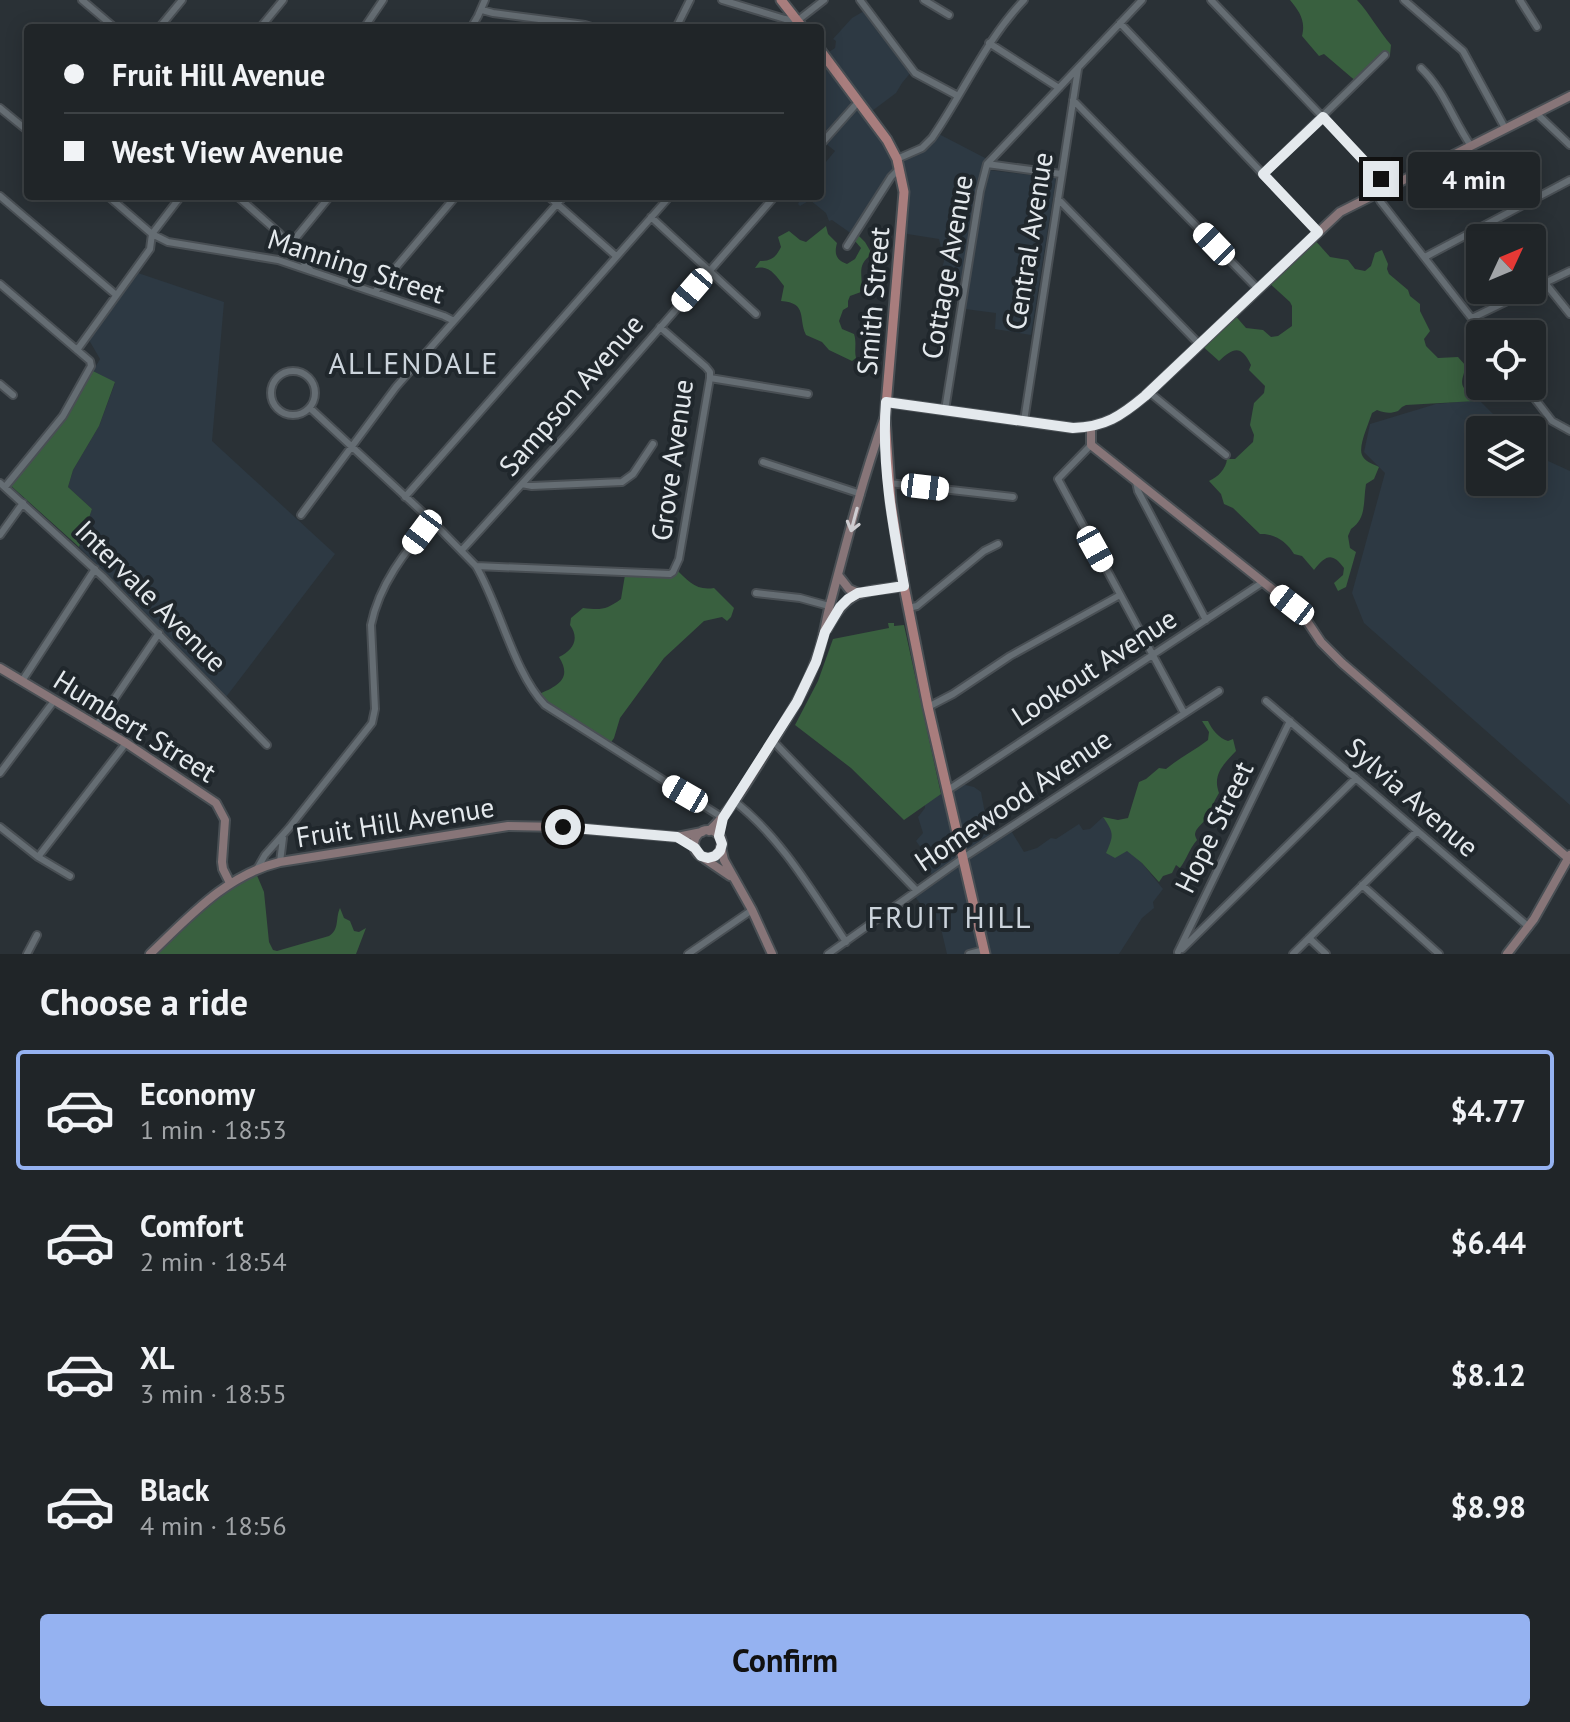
<!DOCTYPE html>
<html lang="en">
<head>
<meta charset="utf-8">
<style>
	body { margin:0; font-family:"PT Sans",sans-serif; background:#2d3134; color:#f1f3f6; height:100vh; display:flex; flex-direction:column; font-size:30px; white-space:nowrap }
	* { box-sizing:border-box; margin:0 }
	p { font-size:26px; color:#a2a5a8 }
	.icon { flex:none; width:44px; height:44px; fill:none; stroke:currentColor; stroke-width:2; stroke-linecap:round; stroke-linejoin:round }
	.map { position:relative; height:954px; overflow:hidden }
	.panel { display:flex; flex-direction:column; background:#202528; flex:1 }
	.panel>* { flex:none }
	.top-card { position:absolute; left:24px; top:24px; width:800px; height:176px; border-radius:8px; box-shadow:0 4px 20px #0003,0 0 0 2px #3d4245; display:grid; align-content:center; height:176px; padding:0 40px; background:#202528 }
	.needle { width:52px; rotate:46deg }
	.tools { position:absolute; left:1466px; top:224px; display:grid; gap:16px }
	.tools a { display:grid; place-items:center; width:80px; height:80px; border-radius:8px; background:#202528; box-shadow:0 4px 20px #0003,0 0 0 2px #3d4245; font-size:40px }
	.end { position:absolute; width:36px; height:36px; margin:-18px; border:10px solid #e4e9ed; background:#111; box-shadow:0 0 0 4px #111 }
	.from { border-radius:50% }
	.bubble { position:absolute; height:56px; border-radius:8px; background:#202528; box-shadow:0 4px 20px #0003,0 0 0 2px #3d4245; font-size:26px; font-weight:700; line-height:56px; text-align:center }
	.car { position:absolute; width:24px; height:48px; margin:-24px -12px; border-radius:10px; box-shadow:0 0 6px 2px #0007; background:linear-gradient(#fff 24%,#345 0 40%,#fff 0 76%,#345 0 86%,#fff 0) }
	.top-card b { display:flex; align-items:center; gap:28px; height:76px; font-size:30px }
	.top-card b+b { border-top:2px solid #3d4245 }
	.top-card i { width:20px; height:20px; background:#f1f3f6 }
	ul { padding:0; list-style:none }
	li { display:flex; align-items:center; gap:24px; height:120px; margin:0 16px 12px; padding:0 24px; border:4px solid transparent; border-radius:8px }
	li div { flex:1 }
	li b { display:block; font-size:30px }
	li em { font-style:normal; font-weight:700 }
	li.current { border-color:#95b2f1 }
	li>.icon { width:72px; height:72px; stroke-width:1.5 }
	h2 { padding:0 40px; font-size:36px; line-height:96px }
	.primary-button { display:flex; gap:16px; margin-top:auto; padding:16px 40px }
	.primary-button a { flex:1; height:92px; border-radius:8px; background:#95b2f1; color:#111; font-size:32px; font-weight:700; line-height:92px; text-align:center }
	.map>svg:first-child { display:block }
	.built { fill:#2d3943 }
	.green { fill:#39603f }
	.lines { fill:none; stroke-linecap:round; stroke-linejoin:round }
	.street-casing { stroke:#494f54; stroke-width:10 }
	.secondary-casing { stroke:#494f54; stroke-width:12 }
	.primary-casing { stroke:#494f54; stroke-width:13 }
	.street { stroke:#656d73; stroke-width:6 }
	.secondary { stroke:#877578; stroke-width:8 }
	.primary { stroke:#a87d7d; stroke-width:9 }
	.oneway { stroke:#cdccd0 }
	.route { stroke:#e4e9ed; stroke-width:10 }
	.labels { text-anchor:middle; stroke-width:8; stroke-linejoin:round; paint-order:stroke }
	.street-label { font-size:28px; fill:#e4e9ed; stroke:#20272c }
	.neighbourhood-label { font-size:30px; letter-spacing:2px; fill:#ccd4dc; stroke:#20272c }
</style>
</head>
<body>
<div class="map">
<svg width="1570" height="954" viewBox="0 0 1570 954">
	<rect width="100%" height="100%" fill="#2a3136"/>
	<path class="built" d="M864,11L912,71L902,83L896,93L868,114L894,158L912,154L935,132L987,159L980,177L964,279L940,276L944,261L939,239L901,233L899,181L897,169L856,232H849L832,220L829,221L826,213L810,200L800,206L798,204L802,196H820V169L835,151L820,139V53L823,56L835,48L836,41L833,39L852,18Z
		M988,170L1056,178L1031,335L995,329L996,313L965,309Z
		M138,273L224,302L212,441L335,554L226,697L79,547L92,509L68,487L73,470L99,426L115,383L93,371L100,359L89,340Z
		M1479,400L1509,430H1480V482H1532V452L1537,456L1570,471V805L1364,623L1352,593L1385,473L1364,452L1370,424L1436,404Z
		M957,783L974,787L981,792L989,835L981,845L1010,829L1024,852L1037,848L1051,838L1056,839L1079,824L1083,830L1090,829L1103,817L1111,828L1113,837L1142,863L1163,889L1153,902L1154,908L1142,918L1119,954H947L939,920L930,921L922,906L913,894L933,876L925,863L924,852L916,841L923,833L918,817L925,808V801L928,797L946,792Z"/>
	<path class="green" d="M1290,0H1357C1370,14 1378,30 1391,45L1390,55L1358,83L1324,54L1319,56L1302,36C1306,20 1299,11 1290,0Z
		M826,226L828,234L837,243C834,254 836,260 847,264L855,259L861,248L855,241L856,233L865,242L872,254C855,266 864,275 861,292L850,296L848,301V307L843,310L839,321L842,329L854,334C857,343 854,350 856,358L852,361L829,350L822,342L806,335C798,318 808,303 781,301L784,286C775,275 770,265 755,268L760,261C772,261 776,257 781,247L778,237L789,231L800,240L806,242Z
		M1313,238L1330,257L1348,260L1355,269L1365,271L1371,266L1375,253L1382,250L1388,264L1387,269L1389,274L1408,290L1410,296L1420,304V311L1430,331L1424,339L1426,346L1438,358L1458,357L1466,366C1459,389 1461,384 1476,401L1406,405L1402,407L1398,411C1390,414 1385,413 1377,410L1372,413C1369,423 1358,446 1362,455C1364,461 1373,464 1379,467L1374,479L1366,484C1363,501 1367,518 1351,529L1348,536L1350,548L1356,552L1346,587L1338,591L1334,583L1343,575L1344,568C1332,552 1326,555 1314,570L1302,556L1294,554C1287,542 1274,533 1260,534L1233,508L1224,504L1221,494L1209,481C1218,477 1226,469 1227,459H1235L1253,442L1254,435L1250,425L1254,403L1264,393L1265,386L1249,370L1251,365C1241,344 1233,348 1219,361L1200,344L1233,313L1246,328L1263,330L1271,337L1278,336L1292,326V306L1290,302L1267,281Z
		M93,371L115,382L99,426L73,470L68,487L92,509L79,547L10,485L44,443L54,434L73,407L75,399Z
		M675,568C688,581 696,591 714,588L734,608L731,617L727,621L722,617L704,621L664,658L620,718L614,738L607,748L547,712L535,696C554,687 574,681 559,657C573,650 580,639 570,625L571,618L583,608C601,610 606,610 621,599L625,575L665,576Z
		M888,623H894V626L904,625L941,794L904,820L851,768L795,725L818,681L833,639L889,628Z
		M1202,721H1208C1212,730 1219,738 1228,741L1233,739L1236,751C1224,764 1212,774 1219,793C1214,801 1211,809 1207,817C1204,823 1196,827 1195,834C1195,836 1196,838 1197,840C1189,849 1187,859 1180,868L1176,865L1172,873L1163,876L1159,882L1142,863L1127,851L1115,858L1106,853C1114,835 1114,833 1103,817L1118,820L1128,818L1139,782L1146,779L1159,768L1166,769C1179,758 1194,751 1208,740L1209,732Z
		M256,873L264,892L269,942L273,950L277,951L329,936C340,929 335,919 340,908L344,918L350,921L354,931L359,932L366,928L356,954H150L215,895Z"/>
	<g class="lines">
		<g class="street-casing">
			<path id="street" d="M82,0L115,28
				M722,0L785,19L797,21L824,0
				M860,0L915,73L958,96
				M924,0L949,15
				M1211,0L1375,172L1387,188
				M1404,0L1463,51L1505,128
				M1520,0L1537,27
				M482,10L493,13L585,25L595,28
				M1120,23L1318,232
				M159,28L182,0
				M260,28L283,0
				M364,28L383,0
				M471,28L478,16L485,0
				M676,28L690,0
				M989,43L1059,88
				M27,48L28,49
				M1421,68C1444,90 1453,120 1471,146
				M1073,100L1258,289
				M0,108L28,131
				M1536,113L1570,145
				M820,145L859,101
				M897,159L922,148L932,138C964,92 985,41 1024,0
				M987,164L1061,174
				M1263,174L1385,55
				M1376,193L1381,202L1484,334
				M0,196L115,294
				M108,196L152,234L168,242L278,260L444,316L454,321
				M237,196L279,233L311,271
				M548,196L616,256
				M1058,199L1199,344
				M651,217L756,314
				M290,245L330,196
				M847,246L891,177L899,169
				M1425,257L1570,180
				M1545,283L1570,314
				M0,284L90,361L91,366L63,416L5,487
				M1532,289L1570,271
				M375,292L456,196
				M1472,318L1530,290
				M77,350L150,249L152,234L181,196
				M271 393a22 22 0 1 1 44 0a22 22 0 1 1-44 0Z
				M710,378L808,394
				M0,384L13,395
				M1525,386L1552,421L1570,431
				M1149,392L1226,455
				M310,408L432,521L476,566L670,574L673,572L679,559L710,378V372L706,367L660,327
				M945,410L980,191L987,164L1142,0
				M1024,421L1078,69
				M1091,445L1058,479L1184,713
				M763,462L861,494
				M1136,482L1138,491L1206,620
				M0,483L104,578L267,745
				M889,483L1013,497
				M522,484L532,486L622,482L633,474L653,444
				M405,497L670,196
				M301,515L396,387L564,196
				M0,535L23,503
				M462,550L570,431L775,196
				M476,566C500,607 514,673 545,705L723,818
				M756,593L800,598L829,606
				M908,608L917,606L984,551L998,544
				M22,681L95,569
				M1266,701L1529,927
				M928,707L953,694L1010,656L1120,595
				M96,726L159,633
				M773,741L916,890
				M0,773L54,701
				M948,790L1263,582
				M734,801C781,837 813,893 846,942
				M0,827L38,857L70,876
				M38,857L126,743
				M280,862L283,838
				M257,869L265,855L289,828L372,723L375,709L371,625C379,585 405,551 432,521
				M1362,885L1439,954
				M1309,938L1326,954
				M1182,949L1356,778
				M1178,952L1290,721
				M27,954L37,935
				M688,954L752,910
				M828,954L963,858L1219,691
				M969,954L984,950
				M1293,954L1417,831"/>
		</g>
		<g class="secondary-casing">
			<path id="secondary" d="M886,402L1073,428C1105,427 1121,416 1145,396L1340,212L1570,96
				M1091,427V445L1292,605L1303,615L1321,642L1342,663L1568,858
				M838,575L849,589L858,593
				M827,629C849,587 862,593 904,586
				M0,668L126,743L216,803L225,820L222,862L223,869L230,883
				M694 844a14 14 0 1 1 28 0a14 14 0 1 1-28 0Z
				M709,831C730,811 745,786 760,762C780,729 803,697 816,660C824,641 825,621 831,601C847,540 863,478 884,419
				M721,847L724,860L752,910L772,954
				M705,859L730,876
				M150,954C189,917 226,875 280,862L508,826L563,827L677,837L702,832
				M1507,954L1534,919L1570,855"/>
		</g>
		<g class="primary-casing">
			<path id="primary" d="M781,0L803,28
				M820,50L887,140L897,159L904,192L885,418L891,503L904,586L928,707L985,954"/>
		</g>
		<use href="#street" class="street"/>
		<use href="#secondary" class="secondary"/>
		<use href="#primary" class="primary"/>
	</g>
	<defs><path id="oneway-shaft" d="M-6 0H5M1.5-3L5.5 0L1.5 3" fill="none" stroke-width="1.6" stroke-linecap="round" stroke-linejoin="round" transform="scale(2)"/></defs>
	<use class="oneway" href="#oneway-shaft" transform="translate(854 520) rotate(105)"/>
	<g class="lines">
		<path class="route" d="M563,827L677,837L695,848L701,856L708,858L715,856L720,851L722,844L719,836L723,818L797,702L816,662L825,632L840,607L848,599L858,593L904,586C893,527 881,463 886,402L1073,428C1105,427 1121,416 1145,396L1318,232L1263,174L1323,117L1381,179"/>
	</g>
	<g class="labels">
		<g class="street-label">
			<text transform="translate(1029 241) rotate(-81)" y="10">Central Avenue</text>
			<text transform="translate(356 266) rotate(18)" y="10">Manning Street</text>
			<text transform="translate(947 267) rotate(-80)" y="10">Cottage Avenue</text>
			<text transform="translate(873 301) rotate(-85)" y="10">Smith Street</text>
			<text transform="translate(571 395) rotate(-49)" y="10">Sampson Avenue</text>
			<text transform="translate(672 460) rotate(-82)" y="10">Grove Avenue</text>
			<text transform="translate(151 596) rotate(45)" y="10">Intervale Avenue</text>
			<text transform="translate(1094 667) rotate(-33)" y="10">Lookout Avenue</text>
			<text transform="translate(135 726) rotate(32)" y="10">Humbert Street</text>
			<text transform="translate(1412 797) rotate(41)" y="10">Sylvia Avenue</text>
			<text transform="translate(1013 800) rotate(-34)" y="10">Homewood Avenue</text>
			<text transform="translate(395 822) rotate(-9)" y="10">Fruit Hill Avenue</text>
			<text transform="translate(1214 827) rotate(-64)" y="10">Hope Street</text>
		</g>
		<g class="neighbourhood-label">
			<text x="414" y="374">ALLENDALE</text>
			<text x="950" y="928">FRUIT HILL</text>
		</g>
	</g>
</svg>
<div class="tools">
<a><svg class="needle" viewBox="-14 -14 28 28"><path d="M0-13l5 13h-10z" fill="#e53935"/><path d="M0 13l5-13h-10z" fill="#a2a5a8"/></svg></a>
<a><svg class="icon" aria-label="locate" viewBox="0 0 24 24"><circle cx="12" cy="12" r="6"/><path d="M12 2v4M12 18v4M2 12h4M18 12h4"/></svg></a>
<a><svg class="icon" aria-label="layers" viewBox="0 0 24 24"><path d="M12 4l9 5-9 5-9-5zM3 14l9 5 9-5"/></svg></a>
</div>
<i class="end from" style="left:563px;top:827px"></i>
<i class="end" style="left:1381px;top:179px"></i>
<div class="bubble" style="left:1408px;top:152px;width:132px">4 min</div>
<i class="car" style="left:1214px;top:244px;rotate:316deg"></i>
<i class="car" style="left:692px;top:290px;rotate:221deg"></i>
<i class="car" style="left:925px;top:487px;rotate:97deg"></i>
<i class="car" style="left:422px;top:532px;rotate:217deg"></i>
<i class="car" style="left:1095px;top:549px;rotate:151deg"></i>
<i class="car" style="left:1292px;top:605px;rotate:308deg"></i>
<i class="car" style="left:685px;top:794px;rotate:300deg"></i>
<div class="top-card">
<b><i class="from"></i>Fruit Hill Avenue</b>
<b><i></i>West View Avenue</b>
</div>
</div>
<section class="panel">
<h2>Choose a ride</h2>
<ul>
<li class="current"><svg class="icon" aria-label="car" viewBox="0 0 24 24"><path d="M5 17H2v-5l4-1 3-4h7l3 4 3 1v5h-3M9 17h6M6 11h13"/><circle cx="7" cy="17" r="2"/><circle cx="17" cy="17" r="2"/></svg><div><b>Economy</b><p>1 min · 18:53</p></div><em>$4.77</em></li>
<li><svg class="icon" aria-label="car" viewBox="0 0 24 24"><path d="M5 17H2v-5l4-1 3-4h7l3 4 3 1v5h-3M9 17h6M6 11h13"/><circle cx="7" cy="17" r="2"/><circle cx="17" cy="17" r="2"/></svg><div><b>Comfort</b><p>2 min · 18:54</p></div><em>$6.44</em></li>
<li><svg class="icon" aria-label="car" viewBox="0 0 24 24"><path d="M5 17H2v-5l4-1 3-4h7l3 4 3 1v5h-3M9 17h6M6 11h13"/><circle cx="7" cy="17" r="2"/><circle cx="17" cy="17" r="2"/></svg><div><b>XL</b><p>3 min · 18:55</p></div><em>$8.12</em></li>
<li><svg class="icon" aria-label="car" viewBox="0 0 24 24"><path d="M5 17H2v-5l4-1 3-4h7l3 4 3 1v5h-3M9 17h6M6 11h13"/><circle cx="7" cy="17" r="2"/><circle cx="17" cy="17" r="2"/></svg><div><b>Black</b><p>4 min · 18:56</p></div><em>$8.98</em></li>
</ul>
<div class="primary-button"><a>Confirm</a></div>
</section>
</body>
</html>
